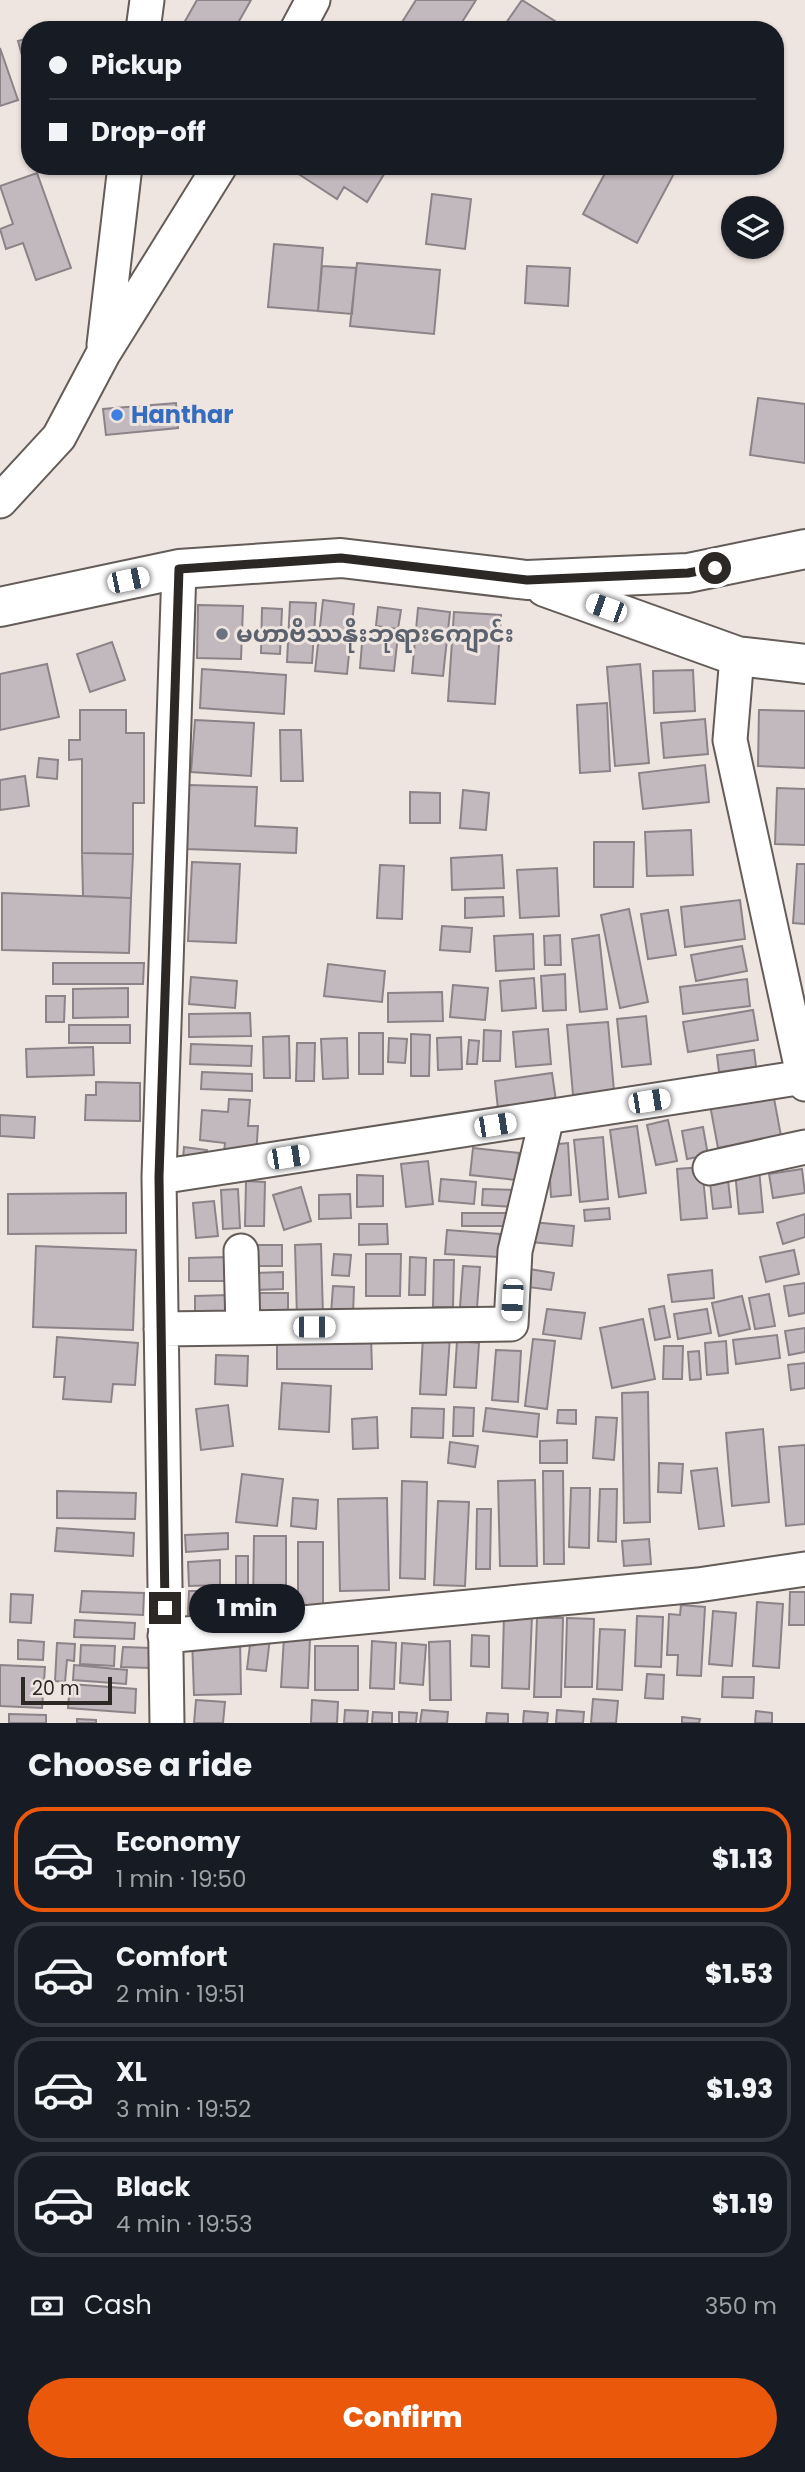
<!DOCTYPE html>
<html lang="en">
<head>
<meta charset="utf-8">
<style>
	body { margin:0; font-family:Poppins,"Noto Sans Myanmar",sans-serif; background:#20242c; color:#f1f3f6; height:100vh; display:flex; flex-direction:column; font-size:26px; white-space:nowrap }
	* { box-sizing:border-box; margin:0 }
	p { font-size:23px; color:#9ea1a6 }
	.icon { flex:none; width:38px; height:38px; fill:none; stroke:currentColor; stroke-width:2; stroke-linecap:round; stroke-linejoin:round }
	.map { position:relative; height:1723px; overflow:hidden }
	.sheet { display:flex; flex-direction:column; background:#171b24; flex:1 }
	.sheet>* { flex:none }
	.top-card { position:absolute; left:21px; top:21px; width:763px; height:154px; border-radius:28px; box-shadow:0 2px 5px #0004; display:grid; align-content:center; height:154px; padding:0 28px; background:#171b24 }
	.controls { position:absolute; left:721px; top:196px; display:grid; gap:14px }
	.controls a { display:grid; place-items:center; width:63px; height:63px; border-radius:50%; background:#171b24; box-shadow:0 2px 5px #0004; font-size:35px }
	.scale { position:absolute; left:21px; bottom:18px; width:91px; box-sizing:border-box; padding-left:7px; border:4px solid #2b2826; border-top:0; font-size:19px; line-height:24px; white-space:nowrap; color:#2b2826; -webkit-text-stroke:5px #eee5e0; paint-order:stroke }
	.end { position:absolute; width:32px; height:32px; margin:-16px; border:9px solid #2b2826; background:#fff; box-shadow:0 0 0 4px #fff }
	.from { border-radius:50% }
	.bubble { position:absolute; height:49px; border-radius:24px; background:#171b24; box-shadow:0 2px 5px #0004; font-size:23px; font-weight:800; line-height:49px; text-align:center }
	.car { position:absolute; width:21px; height:42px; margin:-21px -10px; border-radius:9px; box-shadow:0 0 5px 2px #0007; background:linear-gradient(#fff 24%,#345 0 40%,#fff 0 76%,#345 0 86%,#fff 0) }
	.top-card b { display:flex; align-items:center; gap:24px; height:66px; font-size:26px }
	.top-card b+b { border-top:2px solid #363941 }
	.top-card i { width:18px; height:18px; background:#f1f3f6 }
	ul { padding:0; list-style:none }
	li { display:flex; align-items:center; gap:21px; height:105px; margin:0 14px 10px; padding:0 14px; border:4px solid #363941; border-radius:28px }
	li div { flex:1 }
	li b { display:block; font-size:26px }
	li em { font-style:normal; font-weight:800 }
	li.active { border-color:#ea580c }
	li>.icon { width:63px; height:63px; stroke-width:1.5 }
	h2 { padding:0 28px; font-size:32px; line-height:84px }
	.pay { display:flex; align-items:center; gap:18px; height:77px; padding:0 28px; font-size:26px }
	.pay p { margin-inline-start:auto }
	.action { display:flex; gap:14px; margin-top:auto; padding:14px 28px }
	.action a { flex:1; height:80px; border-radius:42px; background:#ea580c; color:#fff; font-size:28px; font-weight:800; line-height:80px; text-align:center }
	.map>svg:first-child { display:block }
	.building { fill:#c2b9bf; stroke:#8b8388; stroke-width:2 }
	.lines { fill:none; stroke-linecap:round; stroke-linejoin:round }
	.minor-casing { stroke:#645c58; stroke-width:37 }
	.major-casing { stroke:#645c58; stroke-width:42 }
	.minor { stroke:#fff; stroke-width:33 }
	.major { stroke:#fff; stroke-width:38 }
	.route { stroke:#2b2826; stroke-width:9 }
	.shop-dot { fill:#3f7fe0; stroke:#eee5e0; stroke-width:2.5 }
	.worship-dot { fill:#6b7280; stroke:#eee5e0; stroke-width:2.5 }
	.labels { text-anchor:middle; stroke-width:6; stroke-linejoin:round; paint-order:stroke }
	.shop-label { font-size:24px; font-weight:bold; fill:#366cbe; stroke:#eee5e0; text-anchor:start }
	.worship-label { font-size:24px; font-weight:bold; fill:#5b616d; stroke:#eee5e0; text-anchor:start }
</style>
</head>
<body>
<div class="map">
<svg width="805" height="1723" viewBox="0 0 805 1723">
	<rect width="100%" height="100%" fill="#eee5e0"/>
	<path class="building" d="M197,0H251L234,30H180Z
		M416,0H476L457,30H397Z
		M522,0L558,23L554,30H501Z
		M30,38V76L28,77L18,41Z
		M0,48L18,100L0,106Z
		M301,166H389L367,202L344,187L337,199L297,173Z
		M609,166H678L637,243L583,214Z
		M37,173L71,268L36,280L23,243L6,249L0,229L13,224L0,186Z
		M432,194L471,199L465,249L426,244Z
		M274,244L323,248L318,311L268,307Z
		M357,263L440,270L434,334L350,326Z
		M322,266L356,268L352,314L318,311Z
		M527,266L570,268L568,306L525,303Z
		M758,398L805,404V463L750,455Z
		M176,403L178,428L106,435L103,409Z
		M323,600L354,604L347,674L315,671Z
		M290,602L316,603L312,663L287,662Z
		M198,605L243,606L241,659L197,658Z
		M378,607L401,610L398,629L376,626Z
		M262,608L282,609L280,654L261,653Z
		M418,608L450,612L443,676L412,673Z
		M454,612L501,615L495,704L448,701Z
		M363,631L398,635L394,671L360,668Z
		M112,642L125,680L90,692L77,654Z
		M47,664L59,717L0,730V674Z
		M640,664L649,763L615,766L607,667Z
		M202,669L286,675L284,714L200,708Z
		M693,670L695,711L654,713L653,671Z
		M607,703L610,771L580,773L577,705Z
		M80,710H126V733H144V803H133V854L82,853V759L69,760V740H80Z
		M759,710L805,711V768L758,766Z
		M705,719L708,754L664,758L661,723Z
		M195,720L254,723L251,776L191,772Z
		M280,730H301L303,781H281Z
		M39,758L58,760L57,779L37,777Z
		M705,765L709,802L643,809L639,773Z
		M25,776L29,806L0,810V780Z
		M189,785L257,787L255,826L297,828L296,853L186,849Z
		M777,788L805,789V845L775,844Z
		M463,790L489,793L486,830L460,828Z
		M410,792L440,793V823H410Z
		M691,830L693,875L647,876L645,832Z
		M594,842H634L633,887H594Z
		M82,853L133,854L131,898L83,896Z
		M502,855L504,888L452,890L451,858Z
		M192,862L240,864L236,943L188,941Z
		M797,864H805V924L793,923Z
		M380,865L404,866L402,919L377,918Z
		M557,868L559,916L520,918L517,870Z
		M2,893L131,898L129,953L2,950Z
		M503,897L504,916L465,918V898Z
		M740,900L745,939L685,947L681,907Z
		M629,909L648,1002L620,1008L601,915Z
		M668,910L676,955L648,959L641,914Z
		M442,926L472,928L470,952L440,950Z
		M533,934L534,969L496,971L494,936Z
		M560,935L561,965H545L544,936Z
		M599,935L607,1009L580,1012L572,939Z
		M742,946L747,971L696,981L691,955Z
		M53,963H144L143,984H53Z
		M328,964L385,971L382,1002L324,996Z
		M565,974L566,1010L543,1011L541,976Z
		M191,977L237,981L235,1008L189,1004Z
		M534,978L536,1008L502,1011L500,981Z
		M747,979L750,1006L683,1014L680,987Z
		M453,985L488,988L485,1020L450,1017Z
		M128,988V1017L73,1018V989Z
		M442,992L443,1021L388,1022V993Z
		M46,996H65L64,1022H46Z
		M753,1010L758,1040L688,1052L683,1022Z
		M250,1013L251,1036L189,1037V1014Z
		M646,1016L651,1064L622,1067L617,1019Z
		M608,1022L614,1091L573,1095L567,1025Z
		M69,1025H130V1043H69Z
		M548,1029L551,1064L516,1067L513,1032Z
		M484,1030L501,1031L500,1061H483Z
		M359,1033H383V1074H359Z
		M411,1034L430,1035L429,1076H411Z
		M289,1036L290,1078H264L263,1037Z
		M461,1037L462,1069L438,1070L437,1038Z
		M347,1038L348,1078L323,1079L321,1039Z
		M389,1038L407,1039L405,1063L388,1062Z
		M469,1040L479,1041L477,1064H467Z
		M297,1043H315L314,1081H296Z
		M191,1044L252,1046L251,1066L190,1064Z
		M93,1047L94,1075L27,1077L26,1049Z
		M754,1050L756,1067L719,1072L717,1055Z
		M202,1072L252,1074V1091L201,1089Z
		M552,1073L556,1101L498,1109L495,1081Z
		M96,1082L140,1083V1121L85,1120L86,1095H96Z
		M773,1093L781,1136L718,1148L710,1105Z
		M229,1099L250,1100L248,1126H258L256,1155L224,1152L225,1143L200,1140L202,1110L228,1112Z
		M0,1115L35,1117L34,1138L0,1136Z
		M668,1120L677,1161L656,1165L647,1125Z
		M637,1126L646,1193L619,1197L610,1130Z
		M703,1127L708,1155L687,1159L682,1131Z
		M603,1137L608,1199L580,1202L574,1140Z
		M568,1143L571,1195L551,1197L548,1145Z
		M184,1147L207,1150L206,1161L183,1159Z
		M473,1148L519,1153L516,1180L470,1175Z
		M428,1161L433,1204L406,1207L401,1164Z
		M702,1167L707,1218L681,1220L677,1169Z
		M759,1169L763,1212L739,1214L735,1171Z
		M802,1169L805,1193L773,1198L769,1174Z
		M357,1175L383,1176V1206L357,1207Z
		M441,1179L476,1182L474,1204L439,1201Z
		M728,1180L731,1207L713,1209L710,1182Z
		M246,1181L265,1182L264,1226H245Z
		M301,1187L311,1221L284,1230L273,1195Z
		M238,1189L240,1228L223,1229L221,1190Z
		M483,1189L516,1190L515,1207L482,1205Z
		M126,1193V1233L8,1234V1194Z
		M350,1194L351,1218L319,1219V1195Z
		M214,1201L218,1236L196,1238L193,1203Z
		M609,1208L610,1219L585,1221L584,1210Z
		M462,1213H508V1226H462Z
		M805,1214V1237L783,1244L777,1223Z
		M532,1222L574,1226L572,1246L531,1242Z
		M359,1224H387L388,1244L359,1245Z
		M447,1230L500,1234L499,1257L445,1254Z
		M321,1244L323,1317L297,1318L295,1245Z
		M250,1245H282V1266H250Z
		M36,1246L136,1250L133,1330L33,1327Z
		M794,1250L799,1274L766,1282L760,1257Z
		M334,1254L351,1255L349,1276L332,1275Z
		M366,1254H401L400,1296H366Z
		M228,1257V1281H189V1258Z
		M410,1257L426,1258L425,1295H409Z
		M434,1260H454L453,1307H433Z
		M463,1266L480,1267L477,1308L460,1307Z
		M523,1268L554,1273L551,1290L520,1286Z
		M712,1270L714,1298L672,1302L668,1275Z
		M283,1272V1289L252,1290V1273Z
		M805,1283V1313L789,1316L784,1286Z
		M333,1286L354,1287L353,1315L331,1314Z
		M255,1293H288V1314H255Z
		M769,1294L775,1326L755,1329L749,1298Z
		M229,1295V1316H195V1296Z
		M742,1296L750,1329L719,1336L712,1303Z
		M664,1306L670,1337L655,1340L649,1309Z
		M547,1309L585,1313L581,1339L543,1334Z
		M707,1309L711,1333L678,1339L674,1314Z
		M643,1319L655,1379L612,1388L600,1328Z
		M805,1328V1352L789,1355L785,1331Z
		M423,1335L450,1336L446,1395L420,1394Z
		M777,1335L780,1358L736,1364L733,1340Z
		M277,1336H371L372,1369H277Z
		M57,1337L138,1343L135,1385L113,1384L111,1402L63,1399L65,1377H54Z
		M533,1339L555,1341L547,1409L525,1406Z
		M457,1341L479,1343L476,1388L454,1387Z
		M726,1341L728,1373L707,1375L705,1343Z
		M664,1346H683L682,1379H663Z
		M496,1350L521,1351L518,1402L492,1400Z
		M699,1351L701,1379L690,1380L688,1352Z
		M216,1355L248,1356L247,1386L215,1384Z
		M805,1363V1388L791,1390L788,1365Z
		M282,1383L331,1386L329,1432L279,1429Z
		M648,1392L650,1522L624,1523L622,1393Z
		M228,1405L233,1446L201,1450L196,1409Z
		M454,1407L474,1408L473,1436H453Z
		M412,1408L444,1409L443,1438L411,1437Z
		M486,1408L539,1414L537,1437L483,1431Z
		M558,1410H576V1424L557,1423Z
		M377,1417L378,1448L353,1449L352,1419Z
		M596,1417L617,1418L614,1460L593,1458Z
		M763,1429L769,1502L732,1506L726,1433Z
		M567,1440V1463H540V1441Z
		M450,1442L478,1446L475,1467L448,1463Z
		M805,1445V1524L786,1526L779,1447Z
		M659,1463L683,1464L681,1493L658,1492Z
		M717,1468L724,1526L699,1529L691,1471Z
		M543,1471H563L564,1564H544Z
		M242,1474L283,1479L277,1526L236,1522Z
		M535,1480L537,1566H500L498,1481Z
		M402,1481L427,1482L425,1579L400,1578Z
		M571,1488H590L589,1548L569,1547Z
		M600,1489H617L616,1542L598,1541Z
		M57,1491L136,1493L135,1519L57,1518Z
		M293,1498L318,1500L316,1529L291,1526Z
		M387,1498L389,1590L340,1591L338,1499Z
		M438,1501L469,1502L465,1586L434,1585Z
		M477,1509H491L490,1569H476Z
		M57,1528L134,1533L133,1556L55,1551Z
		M228,1533V1549L186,1552L185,1535Z
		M254,1536H286V1603H253Z
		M649,1539L651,1564L624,1566L622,1541Z
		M298,1542H323V1609H298Z
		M236,1556H248V1610L236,1609Z
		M220,1560V1585L189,1586L188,1562Z
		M82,1591L144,1593L143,1615L80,1612Z
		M189,1591H212V1614H188Z
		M790,1592H805V1625H789Z
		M11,1594L33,1595L31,1623L10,1622Z
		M757,1602L783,1604L779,1668L753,1666Z
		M681,1605L705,1607L701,1676L677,1675L678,1655H667L669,1614L680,1615Z
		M713,1611L736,1613L732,1666L709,1664Z
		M504,1615L532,1616L529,1689L502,1688Z
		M637,1616L663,1617L661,1667L635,1666Z
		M537,1618H563L561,1697H534Z
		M567,1618L594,1619L592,1687H565Z
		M75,1620L135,1623L134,1639L74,1637Z
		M600,1629L625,1630L622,1690L597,1689Z
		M472,1635L489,1636V1667L471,1666Z
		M251,1636L270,1638L266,1671L247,1669Z
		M284,1637L310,1638L308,1688L281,1687Z
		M240,1638L241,1694L194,1695L192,1639Z
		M18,1640L44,1642L43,1660L18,1659Z
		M372,1641L396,1643L394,1689L370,1688Z
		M450,1641L451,1700H430L429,1642Z
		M57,1643L75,1644L74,1661L67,1660L65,1682L55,1681Z
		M402,1643L426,1645L423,1685L400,1683Z
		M81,1645L115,1646L114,1666L80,1664Z
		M315,1646H358V1690H315Z
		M123,1647L151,1648L150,1668L121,1667Z
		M0,1665L45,1667L42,1708L0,1706Z
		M74,1665L127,1670L126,1684L73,1680Z
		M647,1674L664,1675L663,1699L645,1698Z
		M723,1677H754L753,1698L722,1697Z
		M70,1684L136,1689L135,1713L68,1708Z
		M593,1699L618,1701L616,1723H591Z
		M196,1700L225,1702L223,1723H194Z
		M312,1700L338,1702L337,1723H311Z
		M345,1710L368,1711L367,1723H344Z
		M422,1710L448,1712L447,1723H420Z
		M557,1710L584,1712L583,1723H556Z
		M524,1711L548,1713L547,1723H523Z
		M756,1711L772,1713V1723H755Z
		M373,1712L392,1713V1723H372Z
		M399,1712L417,1713L416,1723H399Z
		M487,1713L508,1714V1723H486Z
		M9,1714L46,1715V1723H9Z
		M682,1717L700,1719L699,1723H682Z
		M77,1719L96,1720V1723H77Z"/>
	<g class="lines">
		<g class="minor-casing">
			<path id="minor" d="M143,30L147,0
				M297,30L313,0
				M104,345L125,166
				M0,501L59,437L103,354L220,166
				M737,656L730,740L805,1084
				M710,1168L805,1147
				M159,1177L804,1077
				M241,1251L243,1328
				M161,1329L511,1324L515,1251L547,1117
				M165,1636L698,1585L805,1569
				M167,1723L159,1177L179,569"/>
		</g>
		<g class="major-casing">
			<path id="major" d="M545,587L737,656L805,664
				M0,607L179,569L341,558L527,580L688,573L805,549"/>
		</g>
		<use href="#minor" class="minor"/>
		<use href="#major" class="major"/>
	</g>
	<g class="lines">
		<path class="route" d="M165,1608L159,1177L179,569L341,558L527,580L688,573L715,568"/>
	</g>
	<circle class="shop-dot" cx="117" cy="415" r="7"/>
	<circle class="worship-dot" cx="222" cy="634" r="7"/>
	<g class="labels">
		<g class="shop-label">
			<text x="131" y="423">Hanthar</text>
		</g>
		<g class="worship-label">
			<text x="236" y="642">မဟာဗိဿနိုးဘုရားကျောင်း</text>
		</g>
	</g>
</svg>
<div class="controls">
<a><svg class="icon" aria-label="layers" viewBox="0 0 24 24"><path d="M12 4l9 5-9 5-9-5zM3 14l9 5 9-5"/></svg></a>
</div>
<div class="scale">20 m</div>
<i class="end from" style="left:715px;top:568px"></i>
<i class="end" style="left:165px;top:1608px"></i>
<div class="bubble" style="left:189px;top:1584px;width:116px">1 min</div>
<i class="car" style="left:128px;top:580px;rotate:78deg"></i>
<i class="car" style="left:606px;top:608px;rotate:290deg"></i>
<i class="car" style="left:649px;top:1101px;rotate:81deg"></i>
<i class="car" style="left:495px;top:1125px;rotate:81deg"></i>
<i class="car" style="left:288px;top:1157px;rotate:81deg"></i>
<i class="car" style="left:512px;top:1300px;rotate:183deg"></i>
<i class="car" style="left:314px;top:1327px;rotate:90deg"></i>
<div class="top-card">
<b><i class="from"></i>Pickup</b>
<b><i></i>Drop-off</b>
</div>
</div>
<section class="sheet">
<h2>Choose a ride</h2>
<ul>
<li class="active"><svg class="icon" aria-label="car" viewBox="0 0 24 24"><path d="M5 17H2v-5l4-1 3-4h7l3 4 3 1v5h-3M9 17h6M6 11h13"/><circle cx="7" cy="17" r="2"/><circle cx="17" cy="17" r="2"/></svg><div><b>Economy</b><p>1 min · 19:50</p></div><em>$1.13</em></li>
<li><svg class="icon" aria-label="car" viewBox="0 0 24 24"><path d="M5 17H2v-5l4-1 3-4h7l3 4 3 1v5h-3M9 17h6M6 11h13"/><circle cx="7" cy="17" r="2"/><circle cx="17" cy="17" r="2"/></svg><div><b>Comfort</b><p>2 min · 19:51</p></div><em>$1.53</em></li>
<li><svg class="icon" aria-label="car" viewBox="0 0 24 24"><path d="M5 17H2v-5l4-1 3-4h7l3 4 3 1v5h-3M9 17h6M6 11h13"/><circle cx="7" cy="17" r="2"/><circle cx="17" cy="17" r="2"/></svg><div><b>XL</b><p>3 min · 19:52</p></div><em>$1.93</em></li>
<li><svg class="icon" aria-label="car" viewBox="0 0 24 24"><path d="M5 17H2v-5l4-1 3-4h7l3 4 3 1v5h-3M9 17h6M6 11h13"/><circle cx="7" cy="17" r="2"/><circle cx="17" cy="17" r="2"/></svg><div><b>Black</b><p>4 min · 19:53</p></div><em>$1.19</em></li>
</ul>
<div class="pay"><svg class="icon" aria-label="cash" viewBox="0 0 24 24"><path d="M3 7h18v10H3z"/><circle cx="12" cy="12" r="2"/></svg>Cash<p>350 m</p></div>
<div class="action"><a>Confirm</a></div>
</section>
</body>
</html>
